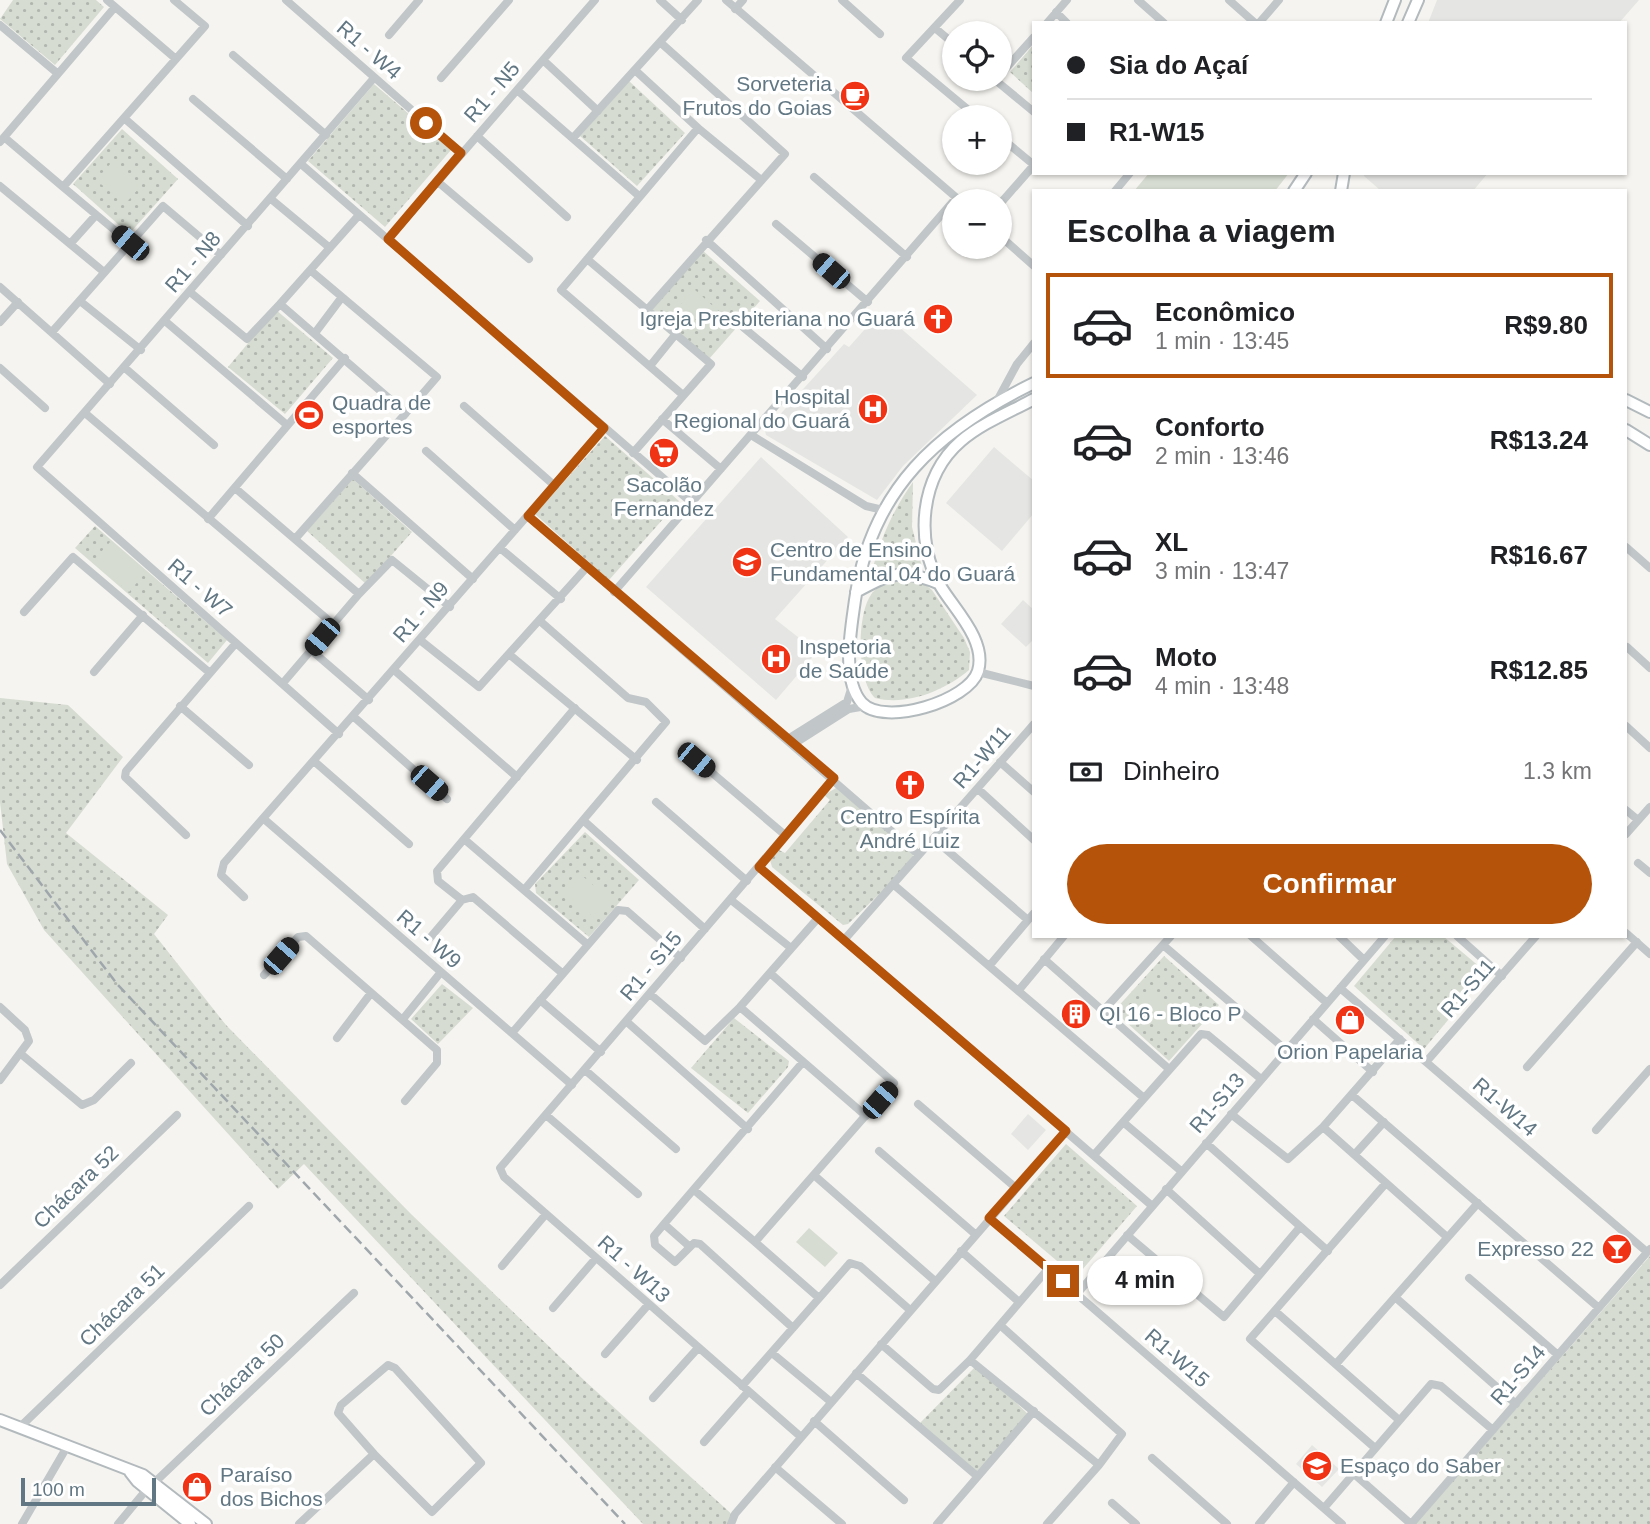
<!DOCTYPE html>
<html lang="pt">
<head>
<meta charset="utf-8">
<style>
	body { margin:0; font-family:Arial,sans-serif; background:#f6f6f6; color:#202124; height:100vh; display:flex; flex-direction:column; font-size:26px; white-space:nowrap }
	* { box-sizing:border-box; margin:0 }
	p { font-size:23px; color:#757577 }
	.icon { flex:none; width:38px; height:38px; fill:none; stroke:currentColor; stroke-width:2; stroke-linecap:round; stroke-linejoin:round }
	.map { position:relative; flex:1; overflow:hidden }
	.sheet { position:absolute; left:1032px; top:189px; width:595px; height:749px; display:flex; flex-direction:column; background:#fff; border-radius:0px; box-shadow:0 2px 5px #0004 }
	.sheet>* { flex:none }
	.banner { position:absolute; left:1032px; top:21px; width:595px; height:154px; border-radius:0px; box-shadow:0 2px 5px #0004; display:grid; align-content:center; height:154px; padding:0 35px; background:#fff }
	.buttons { position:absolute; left:942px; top:21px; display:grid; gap:14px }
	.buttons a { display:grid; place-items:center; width:70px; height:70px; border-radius:50%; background:#fff; box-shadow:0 2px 5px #0004; font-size:35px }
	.scale { position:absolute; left:21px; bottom:18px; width:135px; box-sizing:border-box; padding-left:7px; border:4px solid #617783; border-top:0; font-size:19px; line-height:24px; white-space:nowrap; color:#617783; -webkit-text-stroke:5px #fff; paint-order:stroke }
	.end { position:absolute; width:32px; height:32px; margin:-16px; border:9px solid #b45309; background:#fff; box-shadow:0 0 0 4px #fff }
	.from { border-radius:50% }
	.bubble { position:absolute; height:49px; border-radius:24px; background:#fff; box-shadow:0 2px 5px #0004; font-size:23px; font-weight:700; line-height:49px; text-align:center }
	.car { position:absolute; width:21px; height:42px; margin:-21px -10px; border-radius:9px; box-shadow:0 0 5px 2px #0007; background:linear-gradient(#222 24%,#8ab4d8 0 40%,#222 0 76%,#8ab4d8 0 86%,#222 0) }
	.banner b { display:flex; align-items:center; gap:24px; height:66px; font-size:26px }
	.banner b+b { border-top:2px solid #e0e0e0 }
	.banner i { width:18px; height:18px; background:#202124 }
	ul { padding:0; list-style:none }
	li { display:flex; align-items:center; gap:21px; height:105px; margin:0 14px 10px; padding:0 21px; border:4px solid transparent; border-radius:0px }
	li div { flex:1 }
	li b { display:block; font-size:26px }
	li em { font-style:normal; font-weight:700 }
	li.active { border-color:#b45309 }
	li>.icon { width:63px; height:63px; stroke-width:1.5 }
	h2 { padding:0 35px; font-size:32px; line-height:84px }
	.pay { display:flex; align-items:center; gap:18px; height:77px; padding:0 35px; font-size:26px }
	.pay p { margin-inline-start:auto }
	.button { display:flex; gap:14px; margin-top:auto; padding:14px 35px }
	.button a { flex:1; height:80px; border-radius:42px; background:#b45309; color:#fff; font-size:28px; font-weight:700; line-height:80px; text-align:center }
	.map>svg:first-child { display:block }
	.built { fill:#e5e6e3 }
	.grass { fill:url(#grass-dots) }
	.garden { fill:#d6dcd1 }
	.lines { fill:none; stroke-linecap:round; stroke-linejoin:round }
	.secondary-casing { stroke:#b3babd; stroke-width:14 }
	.street { stroke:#c1c6c8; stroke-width:8 }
	.secondary { stroke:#fff; stroke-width:10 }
	.rail { stroke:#9fa7ac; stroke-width:2.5; stroke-dasharray:10 5; stroke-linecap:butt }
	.route { stroke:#b45309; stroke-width:9 }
	.labels { text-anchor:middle; stroke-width:7; stroke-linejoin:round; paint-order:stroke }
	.street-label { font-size:21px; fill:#617783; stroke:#fff }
	.poi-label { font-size:21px; fill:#617783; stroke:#fff; text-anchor:start }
</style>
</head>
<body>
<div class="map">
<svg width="1650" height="1524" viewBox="0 0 1650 1524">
	<defs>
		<pattern id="grass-dots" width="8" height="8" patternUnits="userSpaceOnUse" patternTransform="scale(1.75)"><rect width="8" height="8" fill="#d6dcd1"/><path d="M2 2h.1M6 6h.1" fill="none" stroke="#b1b7af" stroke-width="1.8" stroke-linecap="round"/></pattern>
	</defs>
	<rect width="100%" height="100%" fill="#f5f4f0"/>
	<path class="built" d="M1437,0H1639L1619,23H1428Z
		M1365,173H1488L1473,191H1381L1364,176Z
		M881,311L977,395L903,466L877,500L766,435L765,431L844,344L849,347Z
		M994,447L1034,481V513L1002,551L946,503Z
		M761,457L848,537L775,619L817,652L776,700L646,587Z
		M1023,600L1034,610V639L1026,647L1001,624Z
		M1028,1114L1046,1130L1028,1150L1011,1134Z
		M1312,1445L1339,1469L1322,1487L1296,1464Z"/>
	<path class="grass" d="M13,0H96L104,7L55,65L0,19Z
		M1034,44V94L1010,72Z
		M629,81L685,133L637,186L580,136Z
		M374,84L451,150L385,227L308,161Z
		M122,129L178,179L129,234L73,184Z
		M702,250L760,301L709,359L651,309Z
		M276,310L333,358L285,414L228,367Z
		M605,436L679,501L609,580L535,514Z
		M353,479L412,532L366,584L307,531Z
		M913,482L912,527L923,571C903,565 887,568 870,579C879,542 891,513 913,482Z
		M95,526L227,640L208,663L75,548Z
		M900,577L921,581L932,590L964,638L970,652L969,670C944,691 907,706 875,698C857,680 857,620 869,598C875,586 888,581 900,577Z
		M0,698L68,705L123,757L66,833L168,915L154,934L226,1025L411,1214L586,1382L736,1518L734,1524H643L304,1164L278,1189L44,930L7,864L0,802Z
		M836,788L914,854L895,879L848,924L843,925L772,867L770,860L779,850L785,853L830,800L824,795Z
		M585,832L639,880L589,937L536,893L535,884Z
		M1396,936H1443L1487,973L1424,1049L1354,986Z
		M1164,956L1219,1005L1169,1061L1114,1011Z
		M442,984L473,1008L438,1044L411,1019Z
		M734,1018L789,1061L788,1067L748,1113L691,1068Z
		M1066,1144L1137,1206L1076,1277L1004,1216Z
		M1650,1256V1524H1415Z
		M977,1365L1031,1417L976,1477L920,1423Z"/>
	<path class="garden" d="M111,163L140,187L125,204L96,180Z
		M1149,173H1289L1275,191H1134Z
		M694,289L722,314L707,330L680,305Z
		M110,542L146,572L129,592L92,562Z
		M578,872L609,899L593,917L562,890Z
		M1151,990L1184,1017L1170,1034L1137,1006Z
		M809,1228L838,1253L825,1267L796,1242Z"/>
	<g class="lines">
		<g class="secondary-casing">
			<path id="secondary" d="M1386,23L1395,0
				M1408,23L1418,0
				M1294,191L1306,173
				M1341,191L1344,173
				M1034,383C938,430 871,489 855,600C851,630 841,679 862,703C884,727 969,701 978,671C987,641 955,610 941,587C914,542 920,476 961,441C982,423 1010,412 1034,399
				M1626,400L1650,412
				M1626,430L1650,445
				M856,592C890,573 903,568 940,584
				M0,1420L143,1475L206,1524
				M130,1472L137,1481L190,1524"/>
		</g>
		<path class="street" d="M107,0L176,59
			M174,0L205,26L124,118L248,226
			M286,0L461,153
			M660,0L682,20
			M726,0L958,199
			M842,0L880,34
			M960,0L906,58L977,117
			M1138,0L1164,23
			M1229,0L1255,23
			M735,9L743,0
			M1056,12L1067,23
			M1047,23L1067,0
			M1259,23L1279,0
			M0,25L57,73
			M935,28L954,44
			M389,35L419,0
			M233,55L326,135
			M543,60L598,111
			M636,71L698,128
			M999,76L1034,37
			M441,78L509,0
			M994,79L1034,112
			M517,90L639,196
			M193,99L287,179
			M477,136L567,217
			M999,136L1034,165
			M4,137L63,187L124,118
			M573,138L698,0
			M0,142L115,7
			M301,164L692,503
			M814,177L907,257
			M438,182L529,259
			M0,186L104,272
			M63,187L130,243
			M1115,191L1130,173
			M271,199L330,248
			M999,205L1034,165
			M776,224L868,302
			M999,235L1034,266
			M388,239L595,0
			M706,240L827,349
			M70,244L96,215
			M587,259L711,364L633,453
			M310,270L437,377L406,413
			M0,287L110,384
			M190,292L247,339L280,304
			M80,301L141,350
			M647,310L785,154L661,43
			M165,321L287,425
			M0,322L18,302
			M744,328L803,377
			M52,332L163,206L221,255
			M315,333L342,297
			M650,366L675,335
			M0,368L45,408
			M125,368L214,445
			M683,395L561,290L698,128L760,179
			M997,401L1017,364L1034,343
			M464,406L555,486
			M85,413L333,624
			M662,419L721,469
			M751,435L866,506L883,510
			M426,451L515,530
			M352,473L473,579
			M235,488L359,594L283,683
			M528,516L919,855
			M208,519L345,358
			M295,539L406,413L280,304L359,215
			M1626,547L1650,568
			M500,548L561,599
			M614,592L956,198
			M359,594L392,560L450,607
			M24,612L73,557L210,673
			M420,640L479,687L587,567
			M1627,647L1650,668
			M311,650L369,700
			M510,655L637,760
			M394,670L517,777
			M94,672L143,615
			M978,672L1034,686
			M180,706L249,765
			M354,717L447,799
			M1626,726L1650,748
			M339,734L37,467L374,78
			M788,739L847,702L852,686
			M794,744L849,709L866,706
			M697,760L785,835
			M315,762L409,844
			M1000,762L1034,792
			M978,789L1034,840
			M656,802L747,881
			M1626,810L1638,820
			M264,819L572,1085
			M584,821L705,929
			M1626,834L1650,807
			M186,835L125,777L126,771L236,643
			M464,839L587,944
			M934,839L1028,920
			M1638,863L1650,873
			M759,867L1151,1205
			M894,885L1144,1098
			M524,890L666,722L646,702L628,698L540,621
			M244,897L221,875L224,863L604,428
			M462,900L438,881L437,871L575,708
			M731,900L791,948
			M818,918L740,1007L866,1116
			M1626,933L1650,954
			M1251,936L1327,1003
			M1339,936L1364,960
			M1457,936L1502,976
			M429,939L462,900L473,897L562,973
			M844,940L1034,724
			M1163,945L1286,1050
			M1044,959L1169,1069
			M990,965L1034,913
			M770,973L894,1083L755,1242L819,1298
			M264,975L298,937L306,936L437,1050V1063L405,1101
			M1340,988L1647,1252
			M1019,990L1064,936
			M650,994L705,1041L740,1007
			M540,1000L601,1052
			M0,1007L25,1030L29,1041L0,1080
			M1103,1011L1171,936
			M403,1019L441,972
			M1313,1019L1373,1072
			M627,1022L748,1129
			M512,1033L618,910L627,911L681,958
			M337,1038L371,993
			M21,1054L82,1105L94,1100L131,1063
			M1426,1062L1536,936
			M1527,1067L1637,942
			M585,1070L676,1149
			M1352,1095L1599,1308
			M918,1104L1016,1188
			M1231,1114L1288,1159L1323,1127L1400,1039
			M546,1115L638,1194
			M1123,1122L1181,1171
			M1323,1127L1447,1237
			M1596,1130L1650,1069
			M1206,1143L1328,1251
			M879,1151L975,1234
			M1355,1154L1384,1122
			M1094,1155L1201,1034L1208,1035L1261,1079
			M815,1176L935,1281
			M1166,1189L1260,1274
			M694,1190L755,1242
			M989,1218L1342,1524
			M664,1224L690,1247L675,1262L655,1245L654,1236L664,1224L803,1062
			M1127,1235L1224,1317L1300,1227
			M690,1247L694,1243L700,1244L793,1328
			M961,1251L1019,1302
			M502,1266L546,1214
			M1469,1278L1558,1355
			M0,1285L177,1115
			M1077,1294L1385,936
			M1395,1297L1516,1404
			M553,1308L596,1258
			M1275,1311L1399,1420
			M1000,1325L1122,1434L1099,1465
			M881,1344L933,1389L939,1390L970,1360L1048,1269
			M772,1353L831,1402
			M605,1354L648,1305
			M970,1360L1099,1465L1047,1524
			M1336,1364L1478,1203
			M856,1373L977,1476
			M742,1386L850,1263L860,1266L910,1310
			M653,1398L698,1348
			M814,1421L904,1500
			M19,1428L249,1206
			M801,1437L504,1177L500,1168L834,778
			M704,1442L748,1392
			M1375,1448L1250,1339L1386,1183
			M1152,1458L1227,1524
			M775,1467L842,1524
			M1353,1473L1411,1524
			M155,1482L354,1293
			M1112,1503L1136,1524
			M1324,1508L1431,1384L1441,1386L1493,1430
			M22,1524L68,1445
			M118,1524L147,1489
			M299,1524L374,1454L432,1512L481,1463L395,1368L388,1365L341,1405L338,1413L374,1454
			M731,1524L735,1514L1066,1131
			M937,1524L1034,1411
			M1259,1524L1294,1482
			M1411,1524L1650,1249"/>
		<use href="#secondary" class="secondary"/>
		<path class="rail" d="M0,830L117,984L625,1524"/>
	</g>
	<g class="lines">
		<path class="route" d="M426,123L461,153L388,239L604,428L528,516L834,778L759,867L1066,1131L989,1218L1063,1281"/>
	</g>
	<defs>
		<g id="cafe-disc" transform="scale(1.575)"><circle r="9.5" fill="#f03314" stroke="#fff"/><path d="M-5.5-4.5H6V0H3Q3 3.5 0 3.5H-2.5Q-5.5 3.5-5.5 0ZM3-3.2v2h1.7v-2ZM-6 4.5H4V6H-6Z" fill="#fff"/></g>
		<g id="church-disc" transform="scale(1.575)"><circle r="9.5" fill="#f03314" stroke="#fff"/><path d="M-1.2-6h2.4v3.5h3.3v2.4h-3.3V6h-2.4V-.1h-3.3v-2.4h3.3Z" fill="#fff"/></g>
		<g id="hospital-disc" transform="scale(1.575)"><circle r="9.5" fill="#f03314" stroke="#fff"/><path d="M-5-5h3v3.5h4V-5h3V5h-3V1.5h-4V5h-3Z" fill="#fff"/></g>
		<g id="stadium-disc" transform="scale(1.575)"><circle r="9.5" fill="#f03314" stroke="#fff"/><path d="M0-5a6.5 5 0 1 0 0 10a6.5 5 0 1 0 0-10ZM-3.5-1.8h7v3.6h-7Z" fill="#fff"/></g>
		<g id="supermarket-disc" transform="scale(1.575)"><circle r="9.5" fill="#f03314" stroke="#fff"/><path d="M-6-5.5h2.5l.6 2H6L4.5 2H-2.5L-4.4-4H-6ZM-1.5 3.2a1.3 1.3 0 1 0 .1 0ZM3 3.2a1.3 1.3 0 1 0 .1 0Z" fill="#fff"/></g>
		<g id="school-disc" transform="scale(1.575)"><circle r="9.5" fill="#f03314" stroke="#fff"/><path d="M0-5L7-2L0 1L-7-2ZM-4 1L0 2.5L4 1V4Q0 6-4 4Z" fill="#fff"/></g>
		<g id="building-disc" transform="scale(1.575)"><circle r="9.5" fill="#f03314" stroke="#fff"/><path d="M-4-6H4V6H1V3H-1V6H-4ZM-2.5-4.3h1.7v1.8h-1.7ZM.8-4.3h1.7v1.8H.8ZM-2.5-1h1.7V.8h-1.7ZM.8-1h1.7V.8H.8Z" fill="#fff"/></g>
		<g id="shop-disc" transform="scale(1.575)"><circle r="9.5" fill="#f03314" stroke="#fff"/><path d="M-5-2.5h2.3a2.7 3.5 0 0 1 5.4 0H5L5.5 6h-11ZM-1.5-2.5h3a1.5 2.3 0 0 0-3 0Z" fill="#fff"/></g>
		<g id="bar-disc" transform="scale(1.575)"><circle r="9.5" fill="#f03314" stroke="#fff"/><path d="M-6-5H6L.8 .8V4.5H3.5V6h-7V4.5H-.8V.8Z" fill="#fff"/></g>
	</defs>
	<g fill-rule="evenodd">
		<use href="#cafe-disc" x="855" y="96"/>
		<use href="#church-disc" x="938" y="319"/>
		<use href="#hospital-disc" x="873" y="409"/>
		<use href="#stadium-disc" x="309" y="415"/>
		<use href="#supermarket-disc" x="664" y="453"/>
		<use href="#school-disc" x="747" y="562"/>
		<use href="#hospital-disc" x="776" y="659"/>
		<use href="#church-disc" x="910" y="785"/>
		<use href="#building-disc" x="1076" y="1014"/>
		<use href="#shop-disc" x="1350" y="1020"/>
		<use href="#bar-disc" x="1617" y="1249"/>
		<use href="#school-disc" x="1317" y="1466"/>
		<use href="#shop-disc" x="197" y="1487"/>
	</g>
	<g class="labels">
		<g class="street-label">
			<text transform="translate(369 50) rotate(41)" y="7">R1 - W4</text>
			<text transform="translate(492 92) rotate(-49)" y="7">R1 - N5</text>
			<text transform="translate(193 262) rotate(-49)" y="7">R1 - N8</text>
			<text transform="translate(200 588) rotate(41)" y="7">R1 - W7</text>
			<text transform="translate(421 612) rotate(-49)" y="7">R1 - N9</text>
			<text transform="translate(982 757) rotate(-49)" y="7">R1-W11</text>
			<text transform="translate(429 939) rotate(41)" y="7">R1 - W9</text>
			<text transform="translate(651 966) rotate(-50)" y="7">R1 - S15</text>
			<text transform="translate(1468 988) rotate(-49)" y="7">R1-S11</text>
			<text transform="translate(1217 1103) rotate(-49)" y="7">R1-S13</text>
			<text transform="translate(1505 1107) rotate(41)" y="7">R1-W14</text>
			<text transform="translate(76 1187) rotate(-44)" y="7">Chácara 52</text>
			<text transform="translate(634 1269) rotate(42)" y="7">R1 - W13</text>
			<text transform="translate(122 1305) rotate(-44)" y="7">Chácara 51</text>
			<text transform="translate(1177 1358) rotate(41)" y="7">R1-W15</text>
			<text transform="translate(242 1375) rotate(-44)" y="7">Chácara 50</text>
			<text transform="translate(1518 1375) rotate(-49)" y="7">R1-S14</text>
		</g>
		<g class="poi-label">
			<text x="832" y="91" text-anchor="end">Sorveteria<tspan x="832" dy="24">Frutos do Goias</tspan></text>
			<text x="915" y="326" text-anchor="end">Igreja Presbiteriana no Guará</text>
			<text x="850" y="404" text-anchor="end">Hospital<tspan x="850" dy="24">Regional do Guará</tspan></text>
			<text x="332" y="410">Quadra de<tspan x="332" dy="24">esportes</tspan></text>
			<text x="664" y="492" text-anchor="middle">Sacolão<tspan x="664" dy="24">Fernandez</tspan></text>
			<text x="770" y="557">Centro de Ensino<tspan x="770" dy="24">Fundamental 04 do Guará</tspan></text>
			<text x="799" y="654">Inspetoria<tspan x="799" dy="24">de Saúde</tspan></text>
			<text x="910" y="824" text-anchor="middle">Centro Espírita<tspan x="910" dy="24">André Luiz</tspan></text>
			<text x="1099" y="1021">QI 16 - Bloco P</text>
			<text x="1350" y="1059" text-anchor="middle">Orion Papelaria</text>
			<text x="1594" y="1256" text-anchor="end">Expresso 22</text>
			<text x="1340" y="1473">Espaço do Saber</text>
			<text x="220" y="1482">Paraíso<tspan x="220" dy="24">dos Bichos</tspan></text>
		</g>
	</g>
</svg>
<div class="buttons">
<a><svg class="icon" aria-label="locate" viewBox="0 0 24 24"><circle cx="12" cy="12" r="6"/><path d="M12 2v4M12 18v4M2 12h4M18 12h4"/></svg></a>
<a>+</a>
<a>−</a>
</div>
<div class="scale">100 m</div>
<i class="end from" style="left:426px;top:123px"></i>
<i class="end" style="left:1063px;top:1281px"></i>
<div class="bubble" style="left:1087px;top:1256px;width:116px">4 min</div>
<i class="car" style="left:130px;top:243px;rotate:310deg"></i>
<i class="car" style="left:831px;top:271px;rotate:311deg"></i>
<i class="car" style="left:322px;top:637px;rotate:220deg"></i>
<i class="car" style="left:696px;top:760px;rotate:130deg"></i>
<i class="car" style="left:429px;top:783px;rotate:131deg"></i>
<i class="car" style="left:281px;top:956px;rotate:41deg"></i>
<i class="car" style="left:880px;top:1100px;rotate:41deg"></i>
<div class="banner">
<b><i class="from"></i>Sia do Açaí</b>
<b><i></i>R1-W15</b>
</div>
<section class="sheet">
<h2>Escolha a viagem</h2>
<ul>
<li class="active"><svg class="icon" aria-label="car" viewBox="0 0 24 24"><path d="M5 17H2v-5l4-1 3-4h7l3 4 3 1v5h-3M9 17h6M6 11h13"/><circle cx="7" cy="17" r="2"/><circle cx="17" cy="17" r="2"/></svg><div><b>Econômico</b><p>1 min · 13:45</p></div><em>R$9.80</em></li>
<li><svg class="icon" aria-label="car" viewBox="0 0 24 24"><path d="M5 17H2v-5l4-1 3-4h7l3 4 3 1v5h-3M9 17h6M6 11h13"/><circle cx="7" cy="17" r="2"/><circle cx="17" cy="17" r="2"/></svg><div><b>Conforto</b><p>2 min · 13:46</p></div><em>R$13.24</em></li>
<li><svg class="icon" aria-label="car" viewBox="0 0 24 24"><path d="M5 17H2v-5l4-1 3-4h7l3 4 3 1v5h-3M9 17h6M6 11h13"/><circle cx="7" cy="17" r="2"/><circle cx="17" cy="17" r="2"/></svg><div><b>XL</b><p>3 min · 13:47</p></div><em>R$16.67</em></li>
<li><svg class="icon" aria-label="car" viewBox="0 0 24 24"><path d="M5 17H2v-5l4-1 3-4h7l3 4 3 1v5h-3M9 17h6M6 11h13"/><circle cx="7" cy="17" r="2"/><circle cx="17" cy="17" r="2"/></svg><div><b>Moto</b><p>4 min · 13:48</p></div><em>R$12.85</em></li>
</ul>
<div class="pay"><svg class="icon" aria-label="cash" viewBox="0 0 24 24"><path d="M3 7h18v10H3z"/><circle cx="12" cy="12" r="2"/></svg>Dinheiro<p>1.3 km</p></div>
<div class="button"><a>Confirmar</a></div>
</section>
</div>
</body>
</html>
